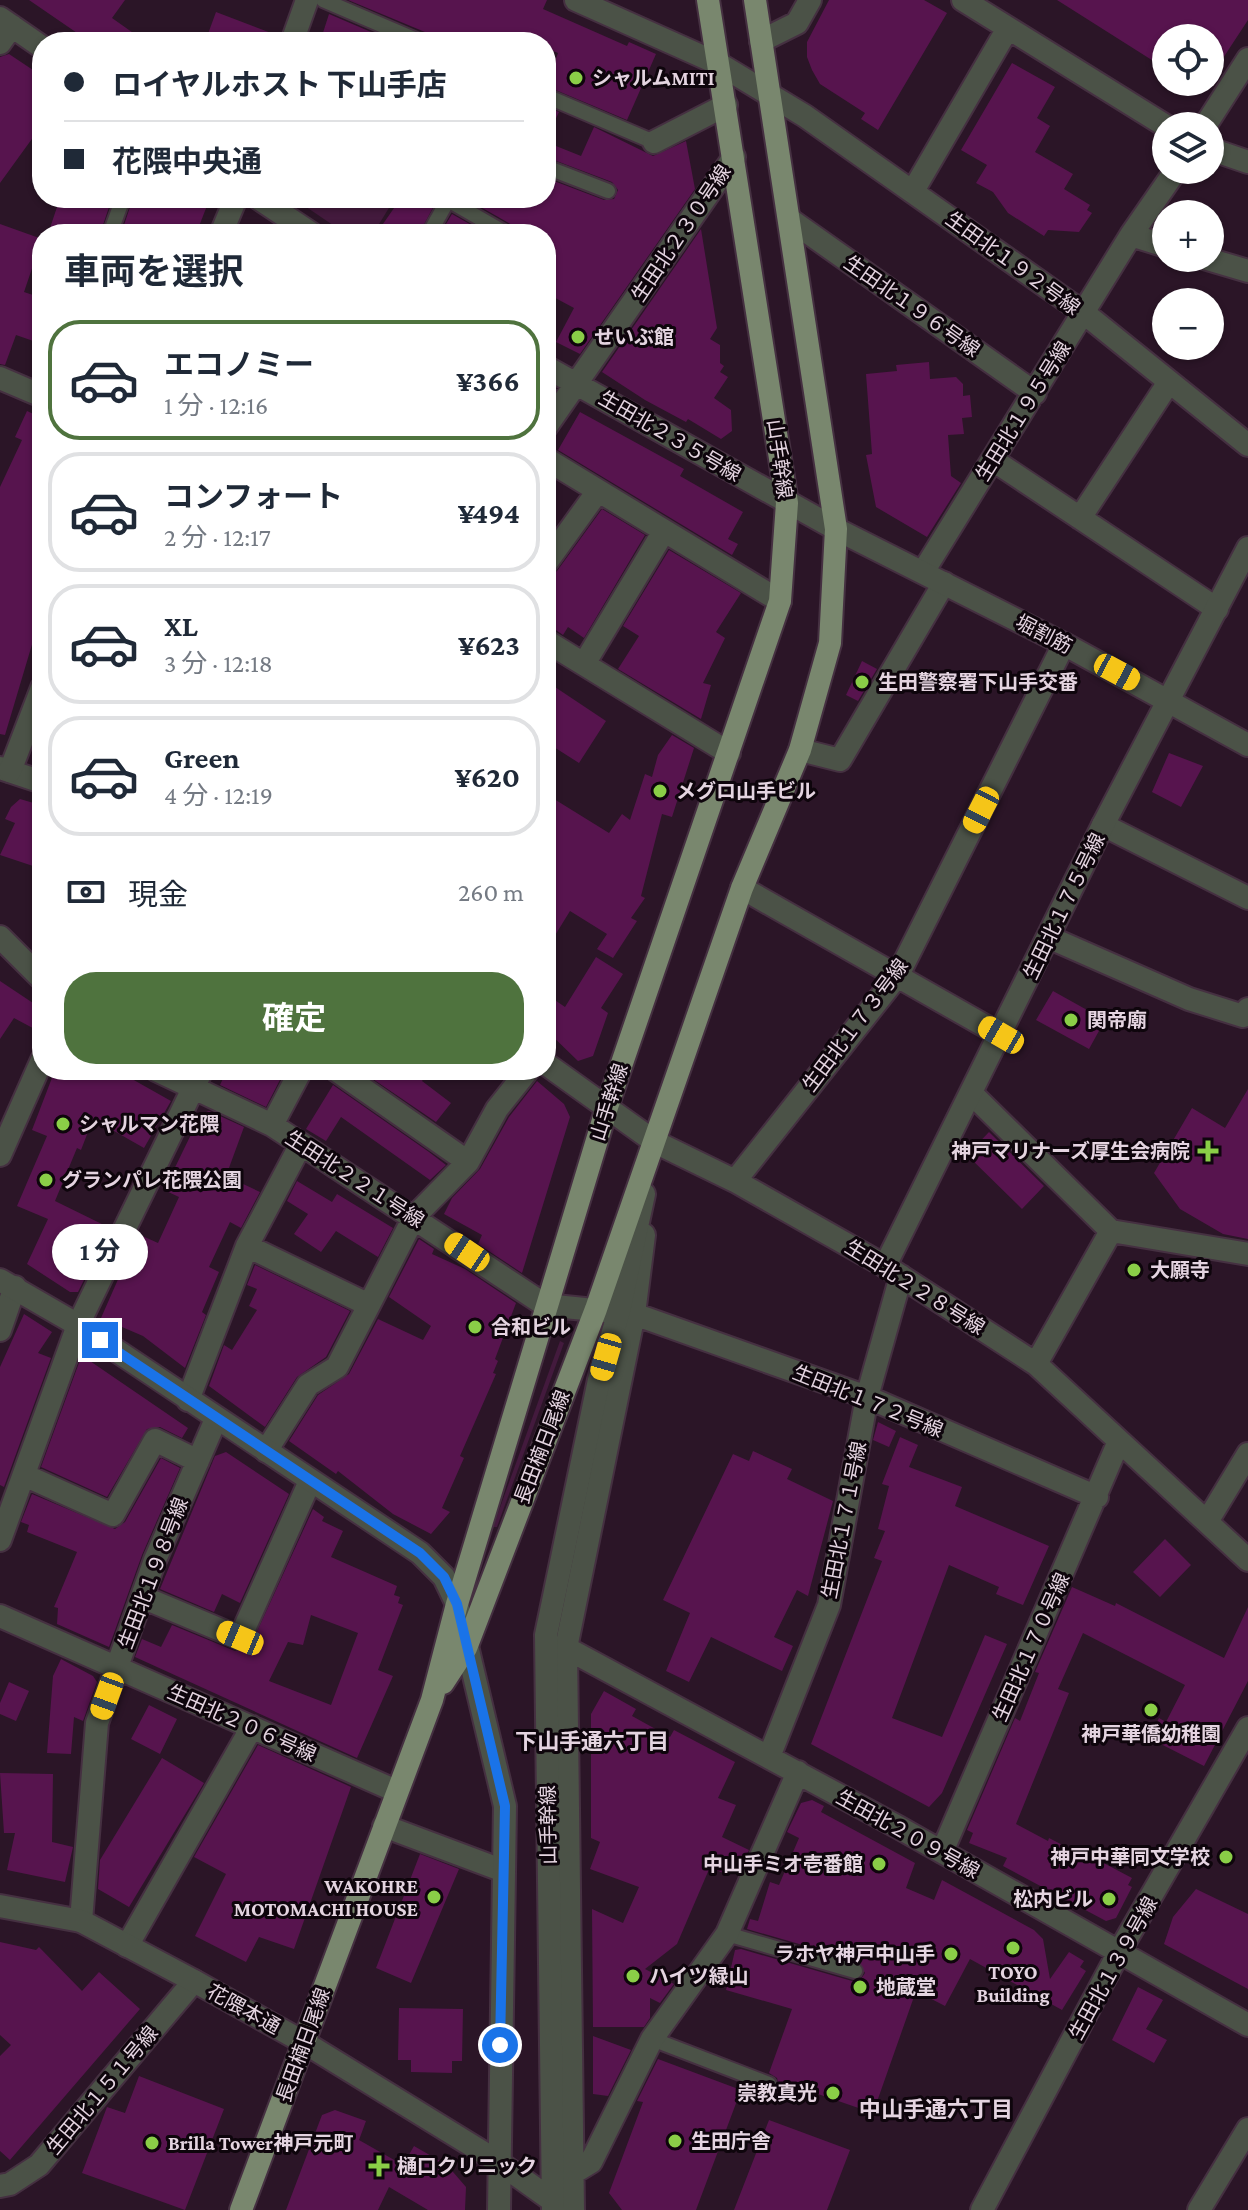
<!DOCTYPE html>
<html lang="ja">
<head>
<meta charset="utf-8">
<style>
	body { margin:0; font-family:"Crimson Pro","Noto Sans JP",serif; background:#f2f2f3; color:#1f2937; height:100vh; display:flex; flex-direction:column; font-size:30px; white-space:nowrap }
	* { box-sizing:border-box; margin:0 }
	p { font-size:26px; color:#747a83 }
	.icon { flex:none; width:44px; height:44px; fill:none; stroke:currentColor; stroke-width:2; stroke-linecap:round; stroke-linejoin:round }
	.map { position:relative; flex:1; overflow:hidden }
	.details { position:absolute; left:32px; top:224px; width:524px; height:856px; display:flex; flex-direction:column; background:#fff; border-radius:32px; box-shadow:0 2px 6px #0004 }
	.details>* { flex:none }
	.top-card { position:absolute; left:32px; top:32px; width:524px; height:176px; border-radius:32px; box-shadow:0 2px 6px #0004; display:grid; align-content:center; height:176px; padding:0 32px; background:#fff }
	.tools { position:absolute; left:1152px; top:24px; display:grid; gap:16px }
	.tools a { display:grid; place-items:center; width:72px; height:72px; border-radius:50%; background:#fff; box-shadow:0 2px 6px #0004; font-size:40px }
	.end { position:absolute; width:36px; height:36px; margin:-18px; border:10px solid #1a73e8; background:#fff; box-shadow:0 0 0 4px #fff }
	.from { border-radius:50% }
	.bubble { position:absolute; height:56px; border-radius:28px; background:#fff; box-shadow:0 2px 6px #0004; font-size:26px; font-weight:700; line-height:56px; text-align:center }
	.car { position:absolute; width:24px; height:48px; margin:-24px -12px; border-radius:10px; box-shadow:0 0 6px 2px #0007; background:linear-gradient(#f5c518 24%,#345 0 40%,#f5c518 0 76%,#345 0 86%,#f5c518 0) }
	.top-card b { display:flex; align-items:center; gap:28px; height:76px; font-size:30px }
	.top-card b+b { border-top:2px solid #e0e1e3 }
	.top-card i { width:20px; height:20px; background:#1f2937 }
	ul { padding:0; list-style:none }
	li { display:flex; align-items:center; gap:24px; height:120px; margin:0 16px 12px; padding:0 16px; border:4px solid #e0e1e3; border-radius:32px }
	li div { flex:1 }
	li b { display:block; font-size:30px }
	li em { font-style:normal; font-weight:700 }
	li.on { border-color:#4f733e }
	li>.icon { width:72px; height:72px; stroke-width:1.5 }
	h2 { padding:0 32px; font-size:36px; line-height:96px }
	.pay { display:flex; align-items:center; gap:20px; height:88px; padding:0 32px; font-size:30px }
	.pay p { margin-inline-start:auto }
	.cta { display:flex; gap:16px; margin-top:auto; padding:16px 32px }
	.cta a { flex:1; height:92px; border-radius:32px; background:#4f733e; color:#fff; font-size:32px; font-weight:700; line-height:92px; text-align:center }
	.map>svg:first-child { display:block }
	.green { fill:#431a3d }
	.building { fill:#57144e; fill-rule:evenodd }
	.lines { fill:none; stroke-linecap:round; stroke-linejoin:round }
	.service-casing { stroke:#453041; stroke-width:18 }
	.minor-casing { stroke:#453041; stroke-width:26 }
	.tertiary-casing { stroke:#453041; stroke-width:26 }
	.primary-casing { stroke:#453041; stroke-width:26 }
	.service { stroke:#4b5247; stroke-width:14 }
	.minor { stroke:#4b5247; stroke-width:22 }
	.tertiary { stroke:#4b5247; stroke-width:22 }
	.primary { stroke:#79876e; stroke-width:22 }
	.route { stroke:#1a73e8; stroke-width:10 }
	.poi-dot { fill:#8ace47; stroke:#0e050c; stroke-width:3 }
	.labels { text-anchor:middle; stroke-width:6; stroke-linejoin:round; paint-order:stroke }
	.poi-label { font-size:20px; font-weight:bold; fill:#e4d4e0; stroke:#0e050c; text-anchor:start }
	.street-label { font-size:20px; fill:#e4d4e0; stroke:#0e050c }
	.neighbourhood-label { font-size:22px; font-weight:bold; fill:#e4d4e0; stroke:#0e050c }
</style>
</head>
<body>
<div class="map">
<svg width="1248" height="2210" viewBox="0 0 1248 2210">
	<rect width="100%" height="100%" fill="#2b1527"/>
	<path class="green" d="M293,198H395L373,234H346Z
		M560,1341L564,1343L497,1527H493Z"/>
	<path class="building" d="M29,0H125L112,18L146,42H76L80,35Z
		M348,0H547L543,9L627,46L629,42L656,54L627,120L546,86L558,53L546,48V42H449Z
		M829,0H924L947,13L878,130L861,119L865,113L820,84L812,70L807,57V42Z
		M1057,0H1248V20L1210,78V38H1166V69Z
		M216,12L279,36L278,42H205Z
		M329,14L385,38L384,42H320Z
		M9,54L42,76V125L0,183V57Z
		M1012,63L1055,87L1037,118L1050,126L1035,152L1073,174L1064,189L1090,205L1087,210L1092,213L1079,232L1048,230L1044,236L1008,213L993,192L976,183L987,165L961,150Z
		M546,107L559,112L546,139Z
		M594,127L653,156L686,141L695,189L580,354L556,342L574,308L546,293V277L556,257L546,252V234H517L512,225L465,198H546V178L604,200L614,199L618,190L612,182L546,157V142L581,156Z
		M60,198H112L100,234H48Z
		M133,198H210L196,234H121Z
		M401,198H438L419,234H376Z
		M452,214L487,234H440Z
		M0,224L42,239L24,292L42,298V344L16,335L5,365L0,364Z
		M701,229L717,328L710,339L720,345V363L724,366L720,372L728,377L714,398L731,410L732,431L721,439L688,419L686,422L645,400L602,372Z
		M929,362L930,379L956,377L963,384V396L970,395L972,417L962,418L964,434L948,435L951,476L961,483L927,537L876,507L866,455L872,454L866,374L897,371L896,365Z
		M27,411L42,418V581L37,598L42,599V611L5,735L0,734V487L22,440L15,437Z
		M580,412L684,469L680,476L743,512L728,539L738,544L732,555L558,450Z
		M602,509L645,535L584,638L568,627L563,635L546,623V577L557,571Z
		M669,550L741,593L716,632L725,638L703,683L711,685L701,719L618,669L639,636L623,626Z
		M862,661L877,669L858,701L846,695Z
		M546,681L606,721L579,763L546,742Z
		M672,735L694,748L672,817L662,814L641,896L645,898L631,918L637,921L613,958L597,949L607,934L570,911L546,950V794L609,833L622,814L630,820L645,774L652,777L658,755Z
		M1169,753L1203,766L1181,807L1152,792Z
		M20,799L37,804L36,842L42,845V869L0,855L15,823L5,819L11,807Z
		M596,957L623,974L601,1008L608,1013L593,1056L578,1061L546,1030V994L565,1007Z
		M0,981L42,1009V1033L14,1018L0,1039Z
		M1053,991L1105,1020L1089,1049L1036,1020Z
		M55,1070H116L171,1101L144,1148L93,1119L81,1150L77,1148L55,1201L110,1228L78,1292H70L27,1264L48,1219L17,1206L47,1136L32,1130Z
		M227,1070H285L266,1107L220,1085Z
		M371,1070H430L422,1081L451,1103L436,1122L367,1075Z
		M537,1081L564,1104L570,1117L522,1273L478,1244L482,1235L444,1214L452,1198L480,1169L509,1117Z
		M333,1085L429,1152L446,1165L430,1180L341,1117L326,1141L306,1129Z
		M1248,1089V1239L1223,1234L1180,1209L1154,1173L1192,1108L1225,1128Z
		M209,1111L244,1127L226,1176L260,1192L241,1228L230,1222L209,1267L219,1272L202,1312L206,1315L185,1368L143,1336L101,1318L138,1234L158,1243L179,1197L164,1190L201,1114Z
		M989,1132L1044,1186L1022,1209L967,1155Z
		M297,1181L332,1202L337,1194L393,1228L378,1257L336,1231L321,1252L294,1234L308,1214L287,1201Z
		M419,1239L434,1249L432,1254L465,1269L516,1303L495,1359L498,1361L493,1373L496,1374L460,1456L464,1458L442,1508L450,1512L431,1534L393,1514L338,1471L336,1474L289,1441L318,1395L349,1374L378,1319L423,1340L431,1326L389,1297Z
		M255,1265L350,1311L326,1357L297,1377L265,1427L209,1386L224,1345L232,1350L257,1310L249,1306L257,1289L247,1285Z
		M24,1314L52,1332L38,1353L51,1358L4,1487L0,1485V1367Z
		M87,1359L188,1428L182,1438L160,1427L147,1429L107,1497L41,1467L80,1360Z
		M878,1422L896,1431L889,1447L873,1440Z
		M900,1437L918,1445L909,1467L962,1487L955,1506L1049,1546L1023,1605L996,1594L999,1587L949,1565L892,1718L942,1737L985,1635L1007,1644L942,1793L929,1807L811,1744L882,1561L874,1558L885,1531L878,1529L889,1486L882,1484Z
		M753,1451L792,1469L787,1479L833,1501L808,1596L797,1590L774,1637L793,1646L782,1671L711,1637L689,1682L666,1671L690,1613L663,1600L733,1454L749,1461Z
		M226,1452L289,1494L240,1603L222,1594L214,1612L160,1589L215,1456Z
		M161,1458L180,1468L142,1555L109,1647L57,1624L58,1608L54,1607L77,1552L27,1532L29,1525L21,1522L32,1494L115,1529L125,1522Z
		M313,1509L324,1517L322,1521L343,1531L331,1557L397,1586L394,1595L400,1597L398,1603L403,1605L378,1670L393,1676L357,1758L135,1657L142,1639L161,1647L172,1625L235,1651L249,1649ZM311,1615L358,1633L331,1705L269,1681L288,1642L303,1645Z
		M1165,1539L1191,1565L1160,1597L1133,1572Z
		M1072,1587L1115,1606L1116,1603L1224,1658L1248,1607V1681L1204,1766L1149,1738L1159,1718L1166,1722L1185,1685L1083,1633L1058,1689L1069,1693L1016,1824L1048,1841L1049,1838L1078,1853L1079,1850L1132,1878L1128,1885L1132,1887L1116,1918L1106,1921L1003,1866L1007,1858L969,1843L973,1833L967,1830L1015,1718L1020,1721L1039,1673L1035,1672Z
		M61,1659L93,1676L97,1682L83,1721L74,1717L71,1754L47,1753L53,1676Z
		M9,1682L29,1691L16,1721L0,1714V1703Z
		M604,1691L636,1709L632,1716L670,1737L674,1730L735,1762L718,1798L736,1805L722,1837L749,1850L740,1870L729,1865L725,1874L710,1867L677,1944L645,1969L674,1984L660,2003L650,1998V2018L644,2027H593L592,1909L623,1923L639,1887L590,1869L600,1842L591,1838V1714Z
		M149,1705L177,1719L160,1754L131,1739Z
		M258,1745L351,1787L294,1949L259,1937L246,1962L195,1936L226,1874L194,1857Z
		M162,1758L204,1783L129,1907L98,1889L100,1860Z
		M0,1773L53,1774L52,1842L73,1847L65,1882L7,1870L15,1833H4Z
		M812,1800L824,1806L821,1812L915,1863L906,1888L934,1900L942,1880L1034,1930L1043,1939L1050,1979L1069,1952L1084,1961L1080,1967L1086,1971L1062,2010L970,1959L945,2006L916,1991L873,2113L815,2093L813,2098L779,2086L777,2078L769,2073L792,2009L726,1990L735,1950L741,1949L852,1981L861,1979L865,1973L858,1961L747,1929L750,1919L758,1921L770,1882L779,1885L799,1838L787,1832L801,1803Z
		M420,1854L459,1869L411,1983L376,1968Z
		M1196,1889L1248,1914V1989L1164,1944L1173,1917Z
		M0,1942L36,1950L39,1947L82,1991L99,1972L140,2009L10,2160L0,2151V2056L11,2045L0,2035Z
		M1138,1987L1163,2000L1146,2029L1167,2040L1154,2063L1112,2040Z
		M399,2008L463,2009L462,2061H452V2073L411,2072V2060H398Z
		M593,2036L631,2050L608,2096L593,2094Z
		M658,2059L741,2090L696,2210H622L609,2193L643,2102L637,2101Z
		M139,2076L224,2109L185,2210L82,2173L107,2107L125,2113Z
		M335,2110L366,2121L359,2140L403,2165L414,2146L447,2165L466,2187L465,2210H428L389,2187L378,2210H286L322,2115Z
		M769,2120L850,2150L827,2210H734Z"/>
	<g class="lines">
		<g class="service-casing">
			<path id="service" d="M323,0L421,42
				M546,96L654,142
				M546,167L608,191
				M110,234L123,198
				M429,234L448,200L507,234
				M727,1934L855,1971
				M652,2039L769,2084"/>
		</g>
		<g class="minor-casing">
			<path id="minor" d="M576,0L719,64L805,116L1084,313L1248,445
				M963,0L1166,126
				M0,18L42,47
				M761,41L797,23L810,0
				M0,43L12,26
				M1205,126L1248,59
				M654,142L726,105
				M1210,149L1248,162
				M913,191L1008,28
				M258,198L312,234
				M789,219L1035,393
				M1131,235L1166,246
				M1204,258L1248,271
				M546,367L836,529
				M0,378L42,396
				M546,427L734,157
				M546,459L780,601
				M993,460L1217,609
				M1080,518L1169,382
				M546,563L598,491
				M923,572L1131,235L1176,170
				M546,641L729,753
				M584,664L664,531
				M800,750L840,760L944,583
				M0,768L42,782
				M1103,825L1248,898
				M742,888L1001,1035
				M0,937L42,979
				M1048,937L1189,999L1243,1016L1248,1009
				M546,1064L655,1142L735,1181L885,1266L1036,1364L1248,1560
				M156,1070L272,1125L545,1305L634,1314L867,1397L1097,1497
				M336,1070L468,1162
				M972,1094L1111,1231L1248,1254
				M272,1125L301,1070
				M0,1155L42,1060
				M735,1181L898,975L1064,644
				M247,1246L369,1305L414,1217L468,1162L497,1109L528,1070
				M0,1330L15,1287
				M1036,1364L1111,1231
				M188,1400L247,1246L301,1144
				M266,1451L308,1385L337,1367L369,1305
				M24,1475L113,1515L155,1440L198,1461
				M1208,1520L1248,1454
				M0,1540L78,1325L202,1070
				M142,1597L240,1638L310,1481
				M0,1616L396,1791
				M566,1648L898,1827L1248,2025
				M769,1757L829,1605L867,1397L901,1276
				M384,1826L504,1871
				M942,1852L1119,1441
				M81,1921L97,1723L155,1560L216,1419
				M127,1946L252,1727
				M573,2173L591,2162L652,2039L727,1934L798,1772
				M0,2186L10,2184L39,2165L194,1981
				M573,2210L566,1648L634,1314L644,1235
				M982,2210L1119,1952L1248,1728
				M1199,2210L1248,2129"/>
		</g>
		<g class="tertiary-casing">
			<path id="tertiary" d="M292,42L307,0
				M221,234L236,198
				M836,529L1064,644L1248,745
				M10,771L42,688
				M885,1266L1103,825L1248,548
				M0,1280L78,1325L420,1553L444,1577L457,1604L505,1806L499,2210
				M0,1906L81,1921L194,1981L305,2043L497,2161L553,2201
				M553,2210L546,1635L599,1380L619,1311L644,1194"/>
		</g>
		<g class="primary-casing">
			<path id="primary" d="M443,1683L466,1648L596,1309L742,888L800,750L830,643L836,529L755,0
				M241,2210L432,1700L457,1604L607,1107L780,601L787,503L708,0"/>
		</g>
		<use href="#service" class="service"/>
		<use href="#minor" class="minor"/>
		<use href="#tertiary" class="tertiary"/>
		<use href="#primary" class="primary"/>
	</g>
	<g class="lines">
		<path class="route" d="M100,1340L420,1553L444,1577L457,1604L505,1806L500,2045"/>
	</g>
	<g class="poi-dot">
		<circle cx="576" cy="78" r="8"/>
		<circle cx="578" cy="337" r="8"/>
		<circle cx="862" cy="682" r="8"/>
		<circle cx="660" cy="791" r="8"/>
		<circle cx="1071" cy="1020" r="8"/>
		<circle cx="63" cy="1124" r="8"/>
		<path d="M1204 1139h8v8h8v8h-8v8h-8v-8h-8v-8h8z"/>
		<circle cx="46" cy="1180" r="8"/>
		<circle cx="1134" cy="1270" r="8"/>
		<circle cx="475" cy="1327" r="8"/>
		<circle cx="1151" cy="1710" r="8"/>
		<circle cx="1226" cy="1857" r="8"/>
		<circle cx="879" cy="1864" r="8"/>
		<circle cx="434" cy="1897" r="8"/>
		<circle cx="1109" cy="1899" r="8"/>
		<circle cx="1013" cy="1948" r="8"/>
		<circle cx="951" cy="1954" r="8"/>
		<circle cx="633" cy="1976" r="8"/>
		<circle cx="860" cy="1987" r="8"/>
		<circle cx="833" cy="2093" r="8"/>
		<circle cx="675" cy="2141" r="8"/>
		<circle cx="152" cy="2143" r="8"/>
		<path d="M375 2154h8v8h8v8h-8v8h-8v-8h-8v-8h8z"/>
	</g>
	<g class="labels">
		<g class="poi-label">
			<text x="592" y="85">シャルムMITI</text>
			<text x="594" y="344">せいぶ館</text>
			<text x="878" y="689">生田警察署下山手交番</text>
			<text x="676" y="798">メグロ山手ビル</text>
			<text x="1087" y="1027">関帝廟</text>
			<text x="79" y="1131">シャルマン花隈</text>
			<text x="1190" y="1158" text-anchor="end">神戸マリナーズ厚生会病院</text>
			<text x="62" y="1187">グランパレ花隈公園</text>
			<text x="1150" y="1277">大願寺</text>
			<text x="491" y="1334">合和ビル</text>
			<text x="1151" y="1741" text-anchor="middle">神戸華僑幼稚園</text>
			<text x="1210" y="1864" text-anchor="end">神戸中華同文学校</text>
			<text x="863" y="1871" text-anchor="end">中山手ミオ壱番館</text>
			<text x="418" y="1893" text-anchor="end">WAKOHRE<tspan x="418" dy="23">MOTOMACHI HOUSE</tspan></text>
			<text x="1093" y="1906" text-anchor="end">松内ビル</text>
			<text x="935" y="1961" text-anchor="end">ラホヤ神戸中山手</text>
			<text x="1013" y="1979" text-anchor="middle">TOYO<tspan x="1013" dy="23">Building</tspan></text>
			<text x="649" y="1983">ハイツ緑山</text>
			<text x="876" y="1994">地蔵堂</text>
			<text x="817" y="2100" text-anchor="end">崇教真光</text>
			<text x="691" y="2148">生田庁舎</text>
			<text x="168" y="2150">Brilla Tower神戸元町</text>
			<text x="397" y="2173">樋口クリニック</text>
		</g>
		<g class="street-label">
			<text transform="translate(681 233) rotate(-56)" y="7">生田北２３０号線</text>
			<text transform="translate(1013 263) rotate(36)" y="7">生田北１９２号線</text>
			<text transform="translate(912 306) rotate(35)" y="7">生田北１９６号線</text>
			<text transform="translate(1023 411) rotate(-58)" y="7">生田北１９５号線</text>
			<text transform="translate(670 436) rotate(30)" y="7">生田北２３５号線</text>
			<text transform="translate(780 459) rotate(82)" y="7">山手幹線</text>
			<text transform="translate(1044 634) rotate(27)" y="7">堀割筋</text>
			<text transform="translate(1064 906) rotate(-64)" y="7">生田北１７５号線</text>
			<text transform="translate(855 1025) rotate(-53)" y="7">生田北１７３号線</text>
			<text transform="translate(609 1102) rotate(-72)" y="7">山手幹線</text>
			<text transform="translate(355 1179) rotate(33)" y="7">生田北２２１号線</text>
			<text transform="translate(915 1287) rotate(32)" y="7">生田北２２８号線</text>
			<text transform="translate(868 1401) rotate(22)" y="7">生田北１７２号線</text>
			<text transform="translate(542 1447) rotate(-69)" y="7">長田楠日尾線</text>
			<text transform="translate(844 1520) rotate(-79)" y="7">生田北１７１号線</text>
			<text transform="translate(153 1573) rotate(-69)" y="7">生田北１９８号線</text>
			<text transform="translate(1031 1647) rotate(-66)" y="7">生田北１７０号線</text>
			<text transform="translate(242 1723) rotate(24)" y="7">生田北２０６号線</text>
			<text transform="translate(548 1825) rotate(-91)" y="7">山手幹線</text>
			<text transform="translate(908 1834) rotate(29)" y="7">生田北２０９号線</text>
			<text transform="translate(1113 1968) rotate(-61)" y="7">生田北１３９号線</text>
			<text transform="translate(244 2009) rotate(29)" y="7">花隈本通</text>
			<text transform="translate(303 2045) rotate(-70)" y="7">長田楠日尾線</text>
			<text transform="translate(102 2090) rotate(-50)" y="7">生田北１５１号線</text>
		</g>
		<g class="neighbourhood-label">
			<text x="592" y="1749">下山手通六丁目</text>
			<text x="936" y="2117">中山手通六丁目</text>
		</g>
	</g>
</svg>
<div class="tools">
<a><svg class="icon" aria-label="locate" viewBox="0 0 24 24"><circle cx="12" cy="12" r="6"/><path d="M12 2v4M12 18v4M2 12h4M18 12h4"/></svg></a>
<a><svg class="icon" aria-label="layers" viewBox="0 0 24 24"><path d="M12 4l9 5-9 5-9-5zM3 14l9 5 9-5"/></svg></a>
<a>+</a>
<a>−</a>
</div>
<i class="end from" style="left:500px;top:2045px"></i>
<i class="end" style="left:100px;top:1340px"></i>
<div class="bubble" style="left:52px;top:1224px;width:96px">1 分</div>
<i class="car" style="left:1117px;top:672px;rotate:118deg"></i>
<i class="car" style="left:981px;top:810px;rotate:207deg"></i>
<i class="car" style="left:1001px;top:1035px;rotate:300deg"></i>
<i class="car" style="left:467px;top:1252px;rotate:304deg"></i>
<i class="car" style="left:606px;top:1357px;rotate:196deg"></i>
<i class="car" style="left:240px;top:1638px;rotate:293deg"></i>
<i class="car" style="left:107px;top:1696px;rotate:200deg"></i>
<div class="top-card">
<b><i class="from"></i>ロイヤルホスト 下山手店</b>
<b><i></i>花隈中央通</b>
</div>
<section class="details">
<h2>車両を選択</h2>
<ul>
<li class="on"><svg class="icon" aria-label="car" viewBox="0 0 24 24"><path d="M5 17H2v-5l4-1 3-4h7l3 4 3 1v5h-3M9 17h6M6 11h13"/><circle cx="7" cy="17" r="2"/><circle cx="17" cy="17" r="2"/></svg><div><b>エコノミー</b><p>1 分 · 12:16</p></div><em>¥366</em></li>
<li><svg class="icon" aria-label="car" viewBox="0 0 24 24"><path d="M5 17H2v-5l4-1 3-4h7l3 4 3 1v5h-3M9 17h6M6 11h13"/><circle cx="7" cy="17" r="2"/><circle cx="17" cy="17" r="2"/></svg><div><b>コンフォート</b><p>2 分 · 12:17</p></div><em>¥494</em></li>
<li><svg class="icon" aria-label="car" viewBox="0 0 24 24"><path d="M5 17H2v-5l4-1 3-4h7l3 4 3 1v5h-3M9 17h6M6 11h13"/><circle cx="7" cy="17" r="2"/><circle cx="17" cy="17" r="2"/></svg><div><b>XL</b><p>3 分 · 12:18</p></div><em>¥623</em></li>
<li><svg class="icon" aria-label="car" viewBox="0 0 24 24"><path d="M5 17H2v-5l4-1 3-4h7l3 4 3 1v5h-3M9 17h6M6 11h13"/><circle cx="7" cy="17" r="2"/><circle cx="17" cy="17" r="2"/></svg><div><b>Green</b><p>4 分 · 12:19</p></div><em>¥620</em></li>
</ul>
<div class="pay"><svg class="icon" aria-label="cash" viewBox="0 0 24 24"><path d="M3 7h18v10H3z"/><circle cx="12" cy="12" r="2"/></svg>現金<p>260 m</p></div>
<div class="cta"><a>確定</a></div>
</section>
</div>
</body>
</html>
